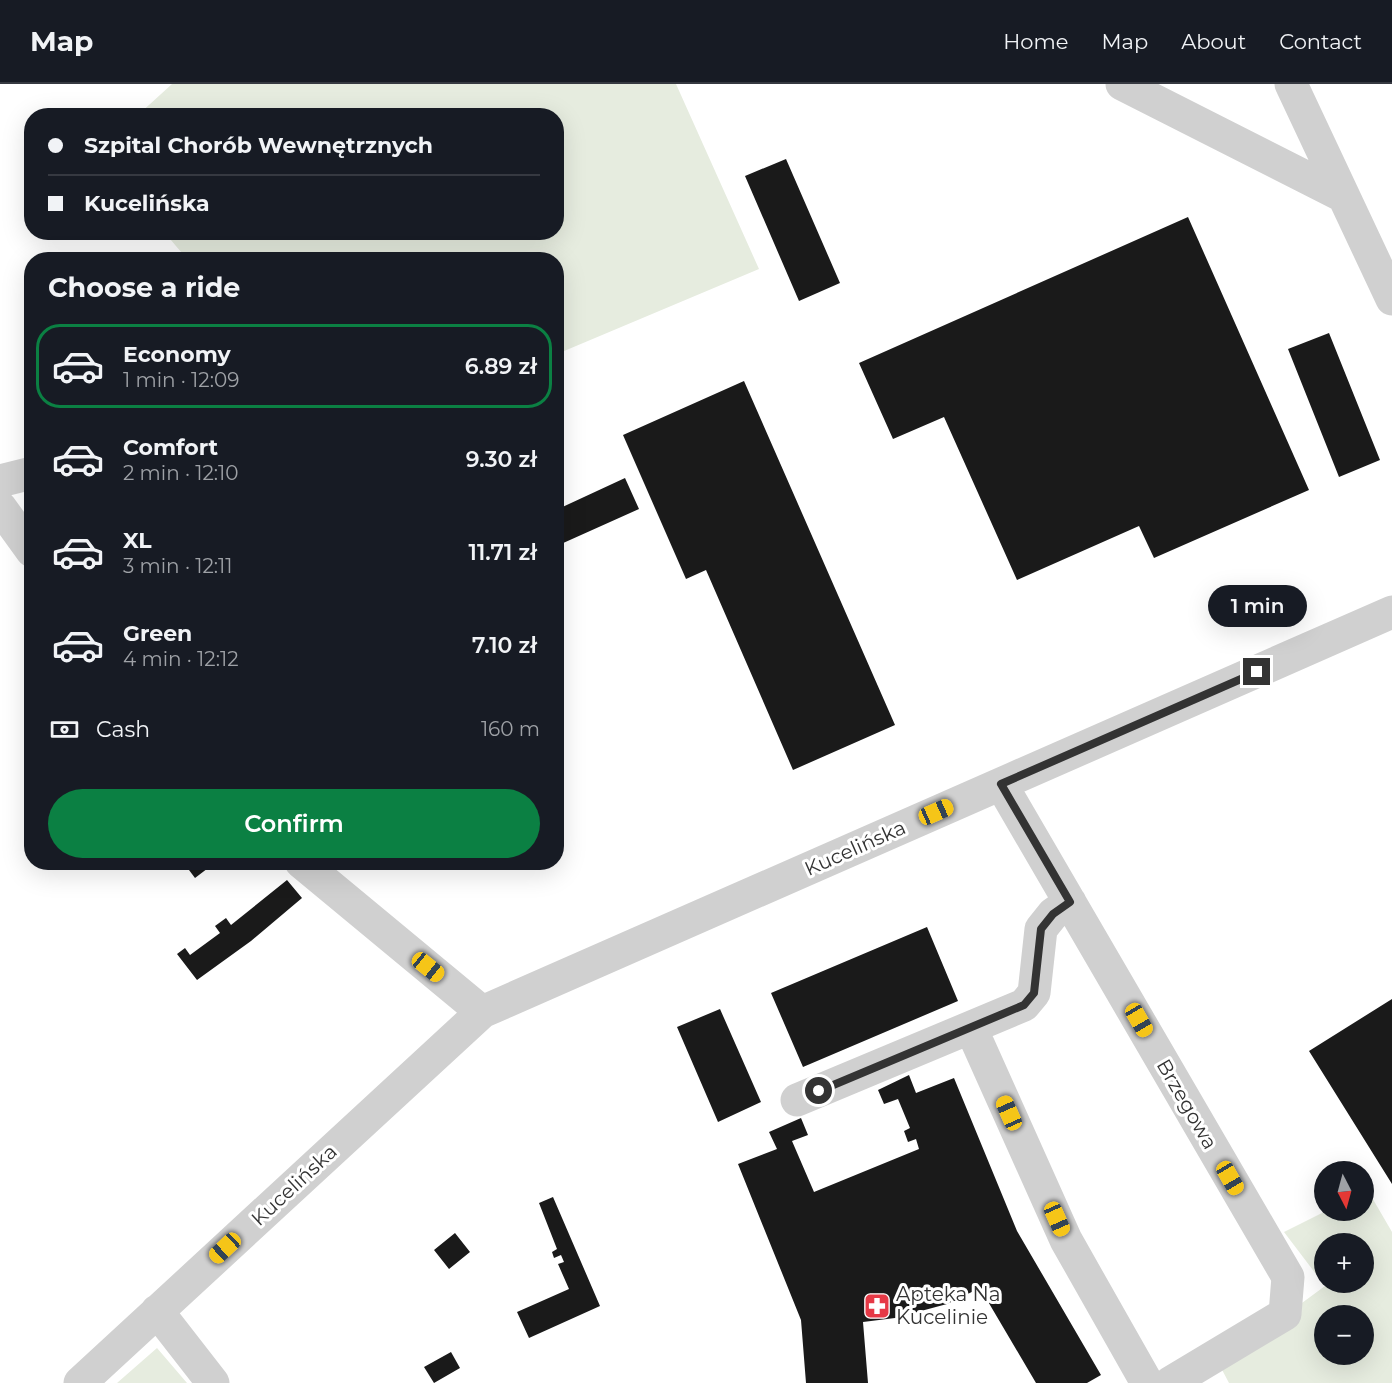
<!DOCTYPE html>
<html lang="en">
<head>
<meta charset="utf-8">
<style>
	body { margin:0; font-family:Montserrat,sans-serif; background:#20242c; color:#f1f3f6; height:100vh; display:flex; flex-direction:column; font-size:22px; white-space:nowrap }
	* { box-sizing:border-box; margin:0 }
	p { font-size:20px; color:#9ea1a6 }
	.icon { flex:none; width:33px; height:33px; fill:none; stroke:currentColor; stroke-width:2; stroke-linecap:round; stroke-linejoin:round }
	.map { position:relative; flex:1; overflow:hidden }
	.drawer { position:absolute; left:24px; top:168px; width:540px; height:618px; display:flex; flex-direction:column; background:#171b24; border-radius:24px; box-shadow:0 6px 24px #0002 }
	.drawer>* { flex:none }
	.top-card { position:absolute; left:24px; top:24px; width:540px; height:132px; border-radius:24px; box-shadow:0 6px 24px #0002; display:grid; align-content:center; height:132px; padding:0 24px; background:#171b24 }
	.needle { width:39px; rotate:174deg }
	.fabs { position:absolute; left:1314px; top:1077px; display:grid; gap:12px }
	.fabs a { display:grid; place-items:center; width:60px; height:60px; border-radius:50%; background:#171b24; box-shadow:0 6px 24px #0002; font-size:30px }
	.end { position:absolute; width:27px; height:27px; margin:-14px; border:8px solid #333; background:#fff; box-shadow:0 0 0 3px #fff }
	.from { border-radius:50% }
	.bubble { position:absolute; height:42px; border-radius:21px; background:#171b24; box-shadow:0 6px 24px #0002; font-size:20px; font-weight:600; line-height:42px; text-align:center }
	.car { position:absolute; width:18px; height:36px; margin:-18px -9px; border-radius:8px; box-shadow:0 0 4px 2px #0007; background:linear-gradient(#f5c518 24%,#345 0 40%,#f5c518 0 76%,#345 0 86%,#f5c518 0) }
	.top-card b { display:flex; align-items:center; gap:21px; height:57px; font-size:22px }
	.top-card b+b { border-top:2px solid #363941 }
	.top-card i { width:15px; height:15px; background:#f1f3f6 }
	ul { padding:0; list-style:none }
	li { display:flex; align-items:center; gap:18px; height:84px; margin:0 12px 9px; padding:0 12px; border:3px solid transparent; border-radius:24px }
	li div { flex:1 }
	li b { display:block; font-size:22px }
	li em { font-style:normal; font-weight:600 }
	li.on { border-color:#0b8043 }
	li>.icon { width:54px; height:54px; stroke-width:1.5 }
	h2 { padding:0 24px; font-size:27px; line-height:72px }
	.pay { display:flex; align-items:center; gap:15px; height:66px; padding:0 24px; font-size:22px }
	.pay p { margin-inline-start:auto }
	.action { display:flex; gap:12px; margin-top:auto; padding:12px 24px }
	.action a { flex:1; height:69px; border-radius:36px; background:#0b8043; color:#fff; font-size:24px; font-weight:600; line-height:69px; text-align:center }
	header { display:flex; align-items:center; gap:36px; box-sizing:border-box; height:84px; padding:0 30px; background:#171b24; border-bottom:2px solid #363941 }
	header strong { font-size:28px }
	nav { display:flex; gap:33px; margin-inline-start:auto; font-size:21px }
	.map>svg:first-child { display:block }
	.green { fill:#e6ecdf; fill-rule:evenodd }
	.building { fill:#1a1a1a }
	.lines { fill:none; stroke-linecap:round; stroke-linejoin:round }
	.minor { stroke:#d0d0d0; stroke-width:33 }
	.route { stroke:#333; stroke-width:8 }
	.labels { text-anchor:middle; stroke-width:6; stroke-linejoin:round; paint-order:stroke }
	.street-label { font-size:20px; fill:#333; stroke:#fff }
	.poi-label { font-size:20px; fill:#333; stroke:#fff; text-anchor:start }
</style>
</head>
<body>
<header>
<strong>Map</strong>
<nav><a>Home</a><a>Map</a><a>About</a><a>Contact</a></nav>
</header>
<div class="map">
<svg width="1392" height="1299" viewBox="0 0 1392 1299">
	<rect width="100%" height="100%" fill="#fff"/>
	<path class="green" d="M172,0H676L759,185L557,270L556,176L187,175L165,149L556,148V32L138,31Z
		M1367,1105L1392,1148V1299H1229L1219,1280L1325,1202L1284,1148L1326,1127L1364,1126V1107ZM1324,1160H1364V1198H1324ZM1324,1232H1364V1270H1324Z
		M157,1264L187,1299H117Z"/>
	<path class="building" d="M786,75L840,199L799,217L745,92Z
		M1188,133L1309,406L1154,474L1139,442L1017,496L944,333L893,355L859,279Z
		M1329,249L1380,376L1339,393L1288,265Z
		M744,297L895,641L793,686L706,486L686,495L623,351Z
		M625,394L639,425L561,460L556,449V426Z
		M183,778H216L195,794Z
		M287,796L302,814L251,857L197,896L177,870L185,864L190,871L220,849L215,842L226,834L231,841Z
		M927,843L958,917L803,983L771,909Z
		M1392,915V1100L1309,967Z
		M720,925L761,1018L718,1038L677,943Z
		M909,991L916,1009L954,994L1017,1147L1101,1291L1087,1299H1036L980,1204L947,1220L895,1234L863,1238L868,1299H806L801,1236L738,1080L777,1065L769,1048L801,1034L808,1051L792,1057L814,1108L919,1065L916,1055L908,1058L904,1047L910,1044L898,1015L884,1020L878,1006Z
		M553,1113L600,1222L529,1254L517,1228L569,1205L558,1180L564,1178L561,1171L554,1174L552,1168L557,1165L539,1119Z
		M455,1149L470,1168L449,1185L434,1166Z
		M451,1268L460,1284L434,1299L424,1283Z"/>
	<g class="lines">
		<path class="minor" d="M1122,0L1343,112
			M1291,0L1392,215
			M0,397L32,389
			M0,423L32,467
			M1001,700L1288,1193L1285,1230L1170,1299
			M301,778L482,928
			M971,944L1066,1156L1147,1299
			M797,1016L1024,921L1034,909L1041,845L1053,830L1070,818
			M157,1227L213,1299
			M80,1299L482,928L1392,528"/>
	</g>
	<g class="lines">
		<path class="route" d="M819,1007L1024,921L1034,909L1041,845L1053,830L1070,818L1001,700L1257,588"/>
	</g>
	<defs>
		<g id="pharmacy-square" transform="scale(1.35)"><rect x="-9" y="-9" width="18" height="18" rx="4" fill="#e63946" stroke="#fff"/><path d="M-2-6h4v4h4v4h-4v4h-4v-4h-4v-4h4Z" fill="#fff"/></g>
	</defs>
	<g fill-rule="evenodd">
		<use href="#pharmacy-square" x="877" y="1222"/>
	</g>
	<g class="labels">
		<g class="street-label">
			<text transform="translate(855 764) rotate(-24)" y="7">Kucelińska</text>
			<text transform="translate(1187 1020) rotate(60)" y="7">Brzegowa</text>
			<text transform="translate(294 1101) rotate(-43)" y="7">Kucelińska</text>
		</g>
		<g class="poi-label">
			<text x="896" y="1217">Apteka Na<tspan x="896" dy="23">Kucelinie</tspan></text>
		</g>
	</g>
</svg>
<div class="fabs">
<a><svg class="needle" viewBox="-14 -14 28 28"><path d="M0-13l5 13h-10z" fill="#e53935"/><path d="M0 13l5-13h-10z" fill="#9ea1a6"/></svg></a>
<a>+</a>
<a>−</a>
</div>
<i class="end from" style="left:819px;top:1007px"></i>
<i class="end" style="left:1257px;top:588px"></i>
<div class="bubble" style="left:1208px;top:501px;width:99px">1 min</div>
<i class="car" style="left:936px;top:728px;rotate:66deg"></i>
<i class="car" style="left:428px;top:883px;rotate:129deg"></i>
<i class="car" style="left:1139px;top:936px;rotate:150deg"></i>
<i class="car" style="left:1009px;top:1029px;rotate:336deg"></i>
<i class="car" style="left:1230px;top:1094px;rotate:150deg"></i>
<i class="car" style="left:1057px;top:1135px;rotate:156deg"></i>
<i class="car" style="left:225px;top:1164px;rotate:227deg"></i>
<div class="top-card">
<b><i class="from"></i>Szpital Chorób Wewnętrznych</b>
<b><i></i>Kucelińska</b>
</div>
<section class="drawer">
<h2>Choose a ride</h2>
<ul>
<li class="on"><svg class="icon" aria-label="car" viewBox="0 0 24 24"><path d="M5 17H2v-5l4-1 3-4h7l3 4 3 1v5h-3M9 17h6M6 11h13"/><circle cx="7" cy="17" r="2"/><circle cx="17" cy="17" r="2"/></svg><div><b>Economy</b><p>1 min · 12:09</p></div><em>6.89 zł</em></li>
<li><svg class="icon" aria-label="car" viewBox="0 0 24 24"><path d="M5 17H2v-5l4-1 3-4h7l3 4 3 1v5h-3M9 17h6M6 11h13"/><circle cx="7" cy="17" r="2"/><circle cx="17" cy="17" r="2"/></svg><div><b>Comfort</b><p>2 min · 12:10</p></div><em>9.30 zł</em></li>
<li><svg class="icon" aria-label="car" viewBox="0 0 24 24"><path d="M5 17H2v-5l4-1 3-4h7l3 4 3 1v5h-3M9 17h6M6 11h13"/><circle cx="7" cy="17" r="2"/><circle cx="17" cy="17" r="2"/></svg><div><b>XL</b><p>3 min · 12:11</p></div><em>11.71 zł</em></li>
<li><svg class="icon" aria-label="car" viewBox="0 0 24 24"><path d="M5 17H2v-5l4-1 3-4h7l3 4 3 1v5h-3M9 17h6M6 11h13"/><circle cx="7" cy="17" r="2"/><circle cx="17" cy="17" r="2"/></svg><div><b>Green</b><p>4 min · 12:12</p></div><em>7.10 zł</em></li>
</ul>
<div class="pay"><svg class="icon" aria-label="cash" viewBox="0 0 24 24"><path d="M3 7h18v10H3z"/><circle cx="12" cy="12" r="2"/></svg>Cash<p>160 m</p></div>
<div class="action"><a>Confirm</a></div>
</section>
</div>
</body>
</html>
